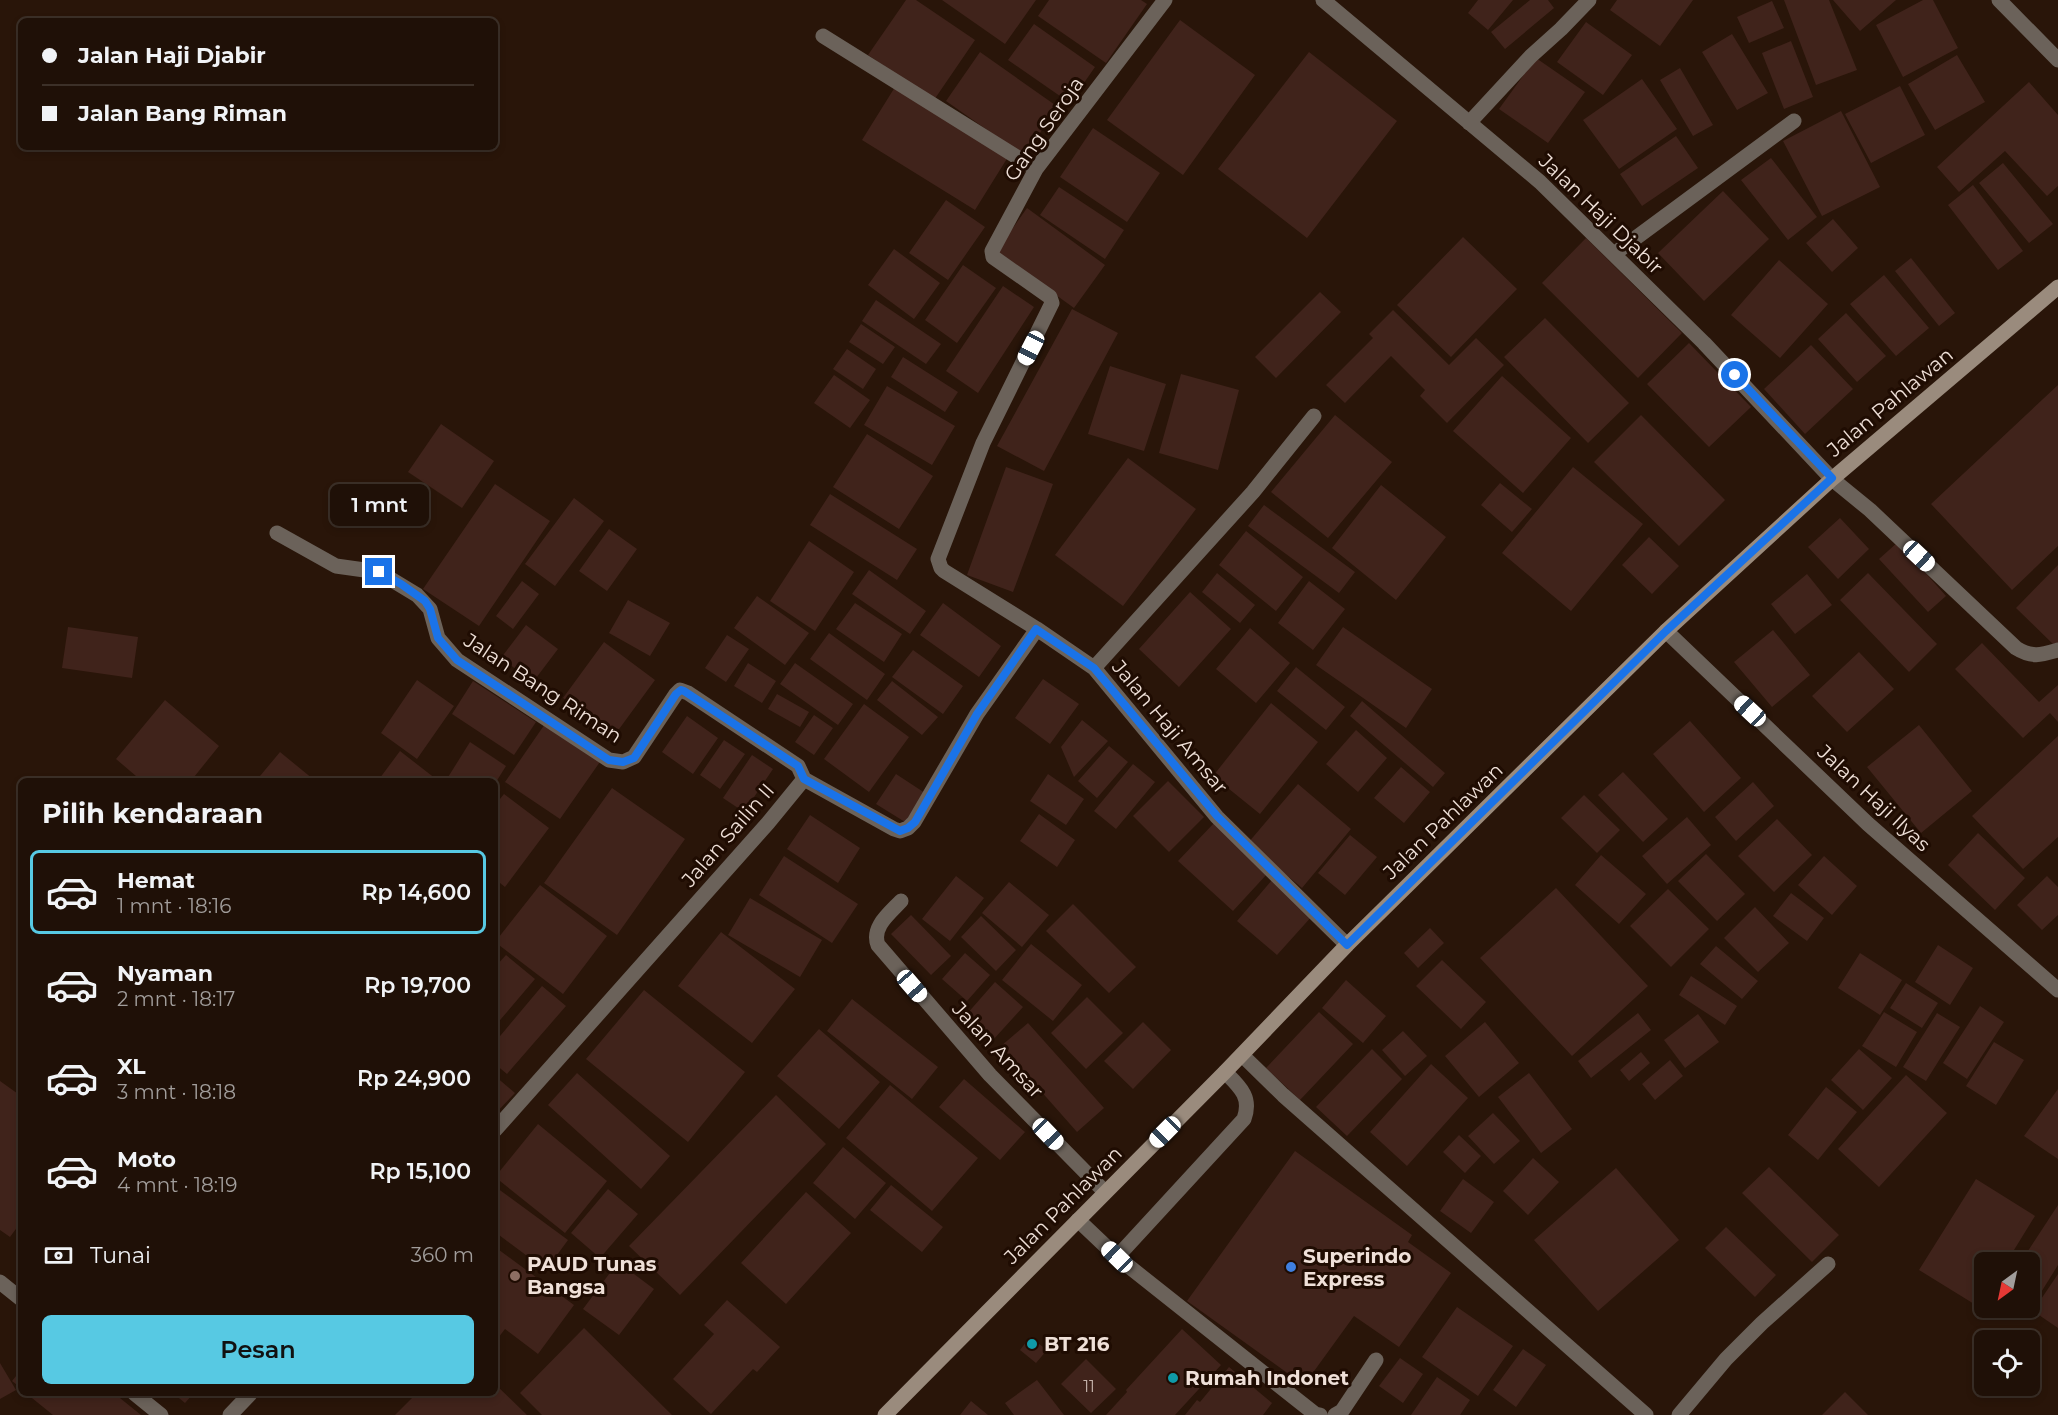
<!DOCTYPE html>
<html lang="id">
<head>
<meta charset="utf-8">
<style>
	body { margin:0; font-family:Montserrat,sans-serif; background:#2c1e15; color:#f1f3f6; height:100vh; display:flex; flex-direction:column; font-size:22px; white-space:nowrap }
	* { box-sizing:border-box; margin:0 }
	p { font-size:20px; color:#a19d9b }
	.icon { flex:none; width:33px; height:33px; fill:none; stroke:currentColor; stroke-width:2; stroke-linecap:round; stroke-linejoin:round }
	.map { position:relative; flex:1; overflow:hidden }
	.details { position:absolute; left:18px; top:778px; width:480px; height:618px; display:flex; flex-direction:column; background:#1f1007; border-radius:9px; box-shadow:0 3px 9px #0003,0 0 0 2px #3c3028 }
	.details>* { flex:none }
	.hud { position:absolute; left:18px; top:18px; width:480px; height:132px; border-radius:9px; box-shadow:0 3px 9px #0003,0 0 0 2px #3c3028; display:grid; align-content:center; height:132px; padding:0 24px; background:#1f1007 }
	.needle { width:39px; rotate:213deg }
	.fabs { position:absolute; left:1974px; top:1252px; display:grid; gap:12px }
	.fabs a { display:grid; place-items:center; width:66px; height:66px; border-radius:9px; background:#1f1007; box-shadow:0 3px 9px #0003,0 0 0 2px #3c3028; font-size:30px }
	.end { position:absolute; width:27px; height:27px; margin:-14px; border:8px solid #1a73e8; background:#fff; box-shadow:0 0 0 3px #fff }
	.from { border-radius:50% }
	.bubble { position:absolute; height:42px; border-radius:9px; background:#1f1007; box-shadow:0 3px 9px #0003,0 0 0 2px #3c3028; font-size:20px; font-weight:600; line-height:42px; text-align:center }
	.car { position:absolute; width:18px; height:36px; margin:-18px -9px; border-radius:8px; box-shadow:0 0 4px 2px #0007; background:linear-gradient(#fff 24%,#345 0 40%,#fff 0 76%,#345 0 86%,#fff 0) }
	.hud b { display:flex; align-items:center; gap:21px; height:57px; font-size:22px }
	.hud b+b { border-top:2px solid #3c3028 }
	.hud i { width:15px; height:15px; background:#f1f3f6 }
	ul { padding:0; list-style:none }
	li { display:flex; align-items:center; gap:18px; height:84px; margin:0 12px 9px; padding:0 12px; border:3px solid transparent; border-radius:9px }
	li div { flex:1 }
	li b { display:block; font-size:22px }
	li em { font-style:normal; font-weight:600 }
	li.current { border-color:#57c9e3 }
	li>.icon { width:54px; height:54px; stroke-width:1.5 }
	h2 { padding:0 24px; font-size:27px; line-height:72px }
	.pay { display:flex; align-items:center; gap:15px; height:66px; padding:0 24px; font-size:22px }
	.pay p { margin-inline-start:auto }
	.action { display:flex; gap:12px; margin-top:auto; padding:12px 24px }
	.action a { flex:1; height:69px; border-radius:9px; background:#57c9e3; color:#111; font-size:24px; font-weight:600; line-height:69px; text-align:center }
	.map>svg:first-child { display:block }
	.building { fill:#40231b }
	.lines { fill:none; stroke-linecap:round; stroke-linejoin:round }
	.lane { stroke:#6b625a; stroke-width:15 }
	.street { stroke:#6b625a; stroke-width:15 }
	.secondary { stroke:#9a8b7d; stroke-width:15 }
	.route { stroke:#1a73e8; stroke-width:8 }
	.shop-dot { fill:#3f7fe0; stroke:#1f0c02; stroke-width:2 }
	.education-dot { fill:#8d6e63; stroke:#1f0c02; stroke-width:2 }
	.culture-dot { fill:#0f9aa8; stroke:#1f0c02; stroke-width:2 }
	.labels { text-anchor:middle; stroke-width:6; stroke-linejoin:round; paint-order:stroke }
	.number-label { font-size:16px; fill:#c3b1a9 }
	.street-label { font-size:20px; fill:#efe0d8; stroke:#1f0c02 }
	.poi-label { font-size:20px; font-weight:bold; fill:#efe0d8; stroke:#1f0c02; text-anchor:start }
</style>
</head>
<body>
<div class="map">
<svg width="2058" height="1415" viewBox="0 0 2058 1415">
	<rect width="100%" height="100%" fill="#291509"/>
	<path class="building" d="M906,0H916L975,40L934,100L868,55Z
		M942,0H1036L1005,44Z
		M1049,0H1141L1147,4L1106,63L1038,16Z
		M1478,0H1513L1488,30L1468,13Z
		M1530,0H1548L1554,8L1505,49L1491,32Z
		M1617,0H1693L1660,46L1610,10Z
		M1784,0H1829L1857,70L1816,85Z
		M1833,0H1896L1860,31Z
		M1923,0H1933L1958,48L1903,77L1876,25Z
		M1772,1L1784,28L1749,43L1737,17Z
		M1180,20L1255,75L1183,175L1107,120Z
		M1586,22L1632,55L1603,95L1557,62Z
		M1034,24L1095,67L1070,103L1008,60Z
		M1732,34L1768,93L1737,110L1702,52Z
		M1791,41L1813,97L1784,109L1762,53Z
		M980,52L1058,107L1024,156L946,101Z
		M1309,52L1397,121L1307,238L1218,169Z
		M1957,55L1985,102L1935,130L1908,84Z
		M1536,58L1585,92L1548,143L1499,109Z
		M1680,68L1713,125L1693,136L1660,80Z
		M1642,79L1677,129L1619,169L1583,120Z
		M2029,82L2058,115V186L2047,196L2005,151L1959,192L1937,167Z
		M1900,86L1925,135L1871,163L1845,114Z
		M895,87L1008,157L975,210L862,140Z
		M1841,111L1880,187L1822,216L1783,141Z
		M1093,128L1160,173L1127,222L1060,177Z
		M1676,136L1698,168L1642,206L1620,174Z
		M1771,158L1817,217L1788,240L1741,180Z
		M2003,163L2053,224L2029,243L1979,183Z
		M1973,185L2023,251L1998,270L1948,205Z
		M1059,187L1124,230L1105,259L1040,215Z
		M1723,191L1769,239L1704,301L1658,253Z
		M946,200L985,227L948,280L909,253Z
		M1027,208L1105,265L1074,308L996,252Z
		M1833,219L1858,248L1832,272L1806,243Z
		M1463,237L1517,289L1451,357L1397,305Z
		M1586,238L1682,333L1638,378L1542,283Z
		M894,249L940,283L914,319L868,285Z
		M1911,258L1955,313L1939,326L1895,271Z
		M1779,260L1828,304L1780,358L1731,315Z
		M963,265L996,288L957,343L925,320Z
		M1884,275L1929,328L1896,356L1850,304Z
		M1003,286L1034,307L978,393L946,371Z
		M1320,292L1341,312L1276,378L1255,357Z
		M876,300L941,344L926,364L862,321Z
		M1072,309L1118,333L1044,471L997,446Z
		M1393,310L1449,365L1476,338L1504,365L1447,423L1420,396L1425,390L1391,356L1345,403L1326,385L1373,338L1369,334Z
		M1846,313L1886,356L1857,382L1818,339Z
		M1545,318L1629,403L1588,443L1504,357Z
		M861,324L895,347L883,364L849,342Z
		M1689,343L1751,407L1709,447L1647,384Z
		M1811,345L1853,389L1805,434L1764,389Z
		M847,349L876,369L863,389L833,369Z
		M903,357L958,392L945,412L891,377Z
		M1110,366L1166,384L1144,451L1088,434Z
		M1181,374L1239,390L1218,470L1159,453Z
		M834,375L870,400L850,428L814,403Z
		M1502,376L1571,438L1523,493L1453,431Z
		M2058,385V546L2012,590L1931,504Z
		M887,386L955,426L932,465L864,425Z
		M1335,415L1392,462L1328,538L1271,492Z
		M1641,415L1725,500L1679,546L1594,462Z
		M441,424L494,461L462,508L408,472Z
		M867,434L933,476L899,529L833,487Z
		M1128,458L1196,509L1123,606L1055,555Z
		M1006,467L1053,484L1013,592L967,575Z
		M1573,467L1643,524L1571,611L1502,553Z
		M1500,483L1532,509L1512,532L1481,505Z
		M495,484L550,521L479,626L423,589Z
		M1381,485L1446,537L1396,600L1332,548Z
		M830,494L917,549L897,580L810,525Z
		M574,498L604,521L555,586L525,564Z
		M1264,505L1355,572L1339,593L1248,526Z
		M1840,518L1869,549L1838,579L1808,547Z
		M609,529L637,549L607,591L579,571Z
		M1246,531L1303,577L1276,611L1219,565Z
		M1649,537L1679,566L1652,594L1622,565Z
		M809,541L854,572L815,631L770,601Z
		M1898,542L1946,596L1928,612L1879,559Z
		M2058,565V644L2056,647L2016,608Z
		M869,570L926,611L910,634L852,594Z
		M1217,573L1255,605L1240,623L1202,592Z
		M1868,573L1937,644L1909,672L1840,600Z
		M1807,574L1832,605L1795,634L1771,604Z
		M522,581L539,594L513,629L496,616Z
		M1309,581L1345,609L1313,650L1278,623Z
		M1190,592L1231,629L1179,687L1139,649Z
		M757,596L809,633L785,665L734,628Z
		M628,600L670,623L650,656L609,633Z
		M855,603L902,634L884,662L836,629Z
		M943,603L1001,646L979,677L920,635Z
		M526,625L558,649L533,682L501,658Z
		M68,627L138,637L132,678L62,668Z
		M1343,627L1432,689L1406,728L1316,665Z
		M1250,628L1290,663L1256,703L1216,669Z
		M1773,630L1810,675L1772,707L1734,662Z
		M829,633L885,674L867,700L810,659Z
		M727,635L749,649L726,682L705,668Z
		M604,642L655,680L614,736L563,698Z
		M1982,643L2039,702L2058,685V722L2050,713L2023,738L1955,669Z
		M913,650L963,686L943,714L892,677Z
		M1859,652L1894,689L1847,732L1812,696Z
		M748,663L776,681L762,703L734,686Z
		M795,663L853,704L838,725L780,684Z
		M1296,667L1345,707L1326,730L1277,691Z
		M1043,679L1079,704L1050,744L1015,718Z
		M417,680L454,706L417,759L381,733Z
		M473,681L536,722L514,755L452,714Z
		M892,681L938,717L922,735L877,700Z
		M777,694L809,712L800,727L768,709Z
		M165,700L219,746L190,782H143L116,759Z
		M1362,701L1445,773L1433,787L1350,716Z
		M1271,703L1318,742L1260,814L1213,776Z
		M864,704L909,737L869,792L824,759Z
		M814,715L833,728L814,755L795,742Z
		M687,716L718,738L693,774L662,752Z
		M1082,720L1108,741L1074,777L1061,747Z
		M547,721L602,759L560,819L505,782Z
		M1690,721L1741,778L1704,812L1653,754Z
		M1919,725L1972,791L1921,833L1867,767Z
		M1356,730L1387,758L1358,792L1326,764Z
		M2058,736V837L2023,869L1972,816Z
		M724,740L745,754L720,789L700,775Z
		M470,742L506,766L496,782H445Z
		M1109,746L1128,762L1097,798L1078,781Z
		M400,751L436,779L434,782H377Z
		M280,752L313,779L311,782H255Z
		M752,755L773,769L744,812L723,798Z
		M1133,764L1155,782L1116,829L1094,811Z
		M1401,767L1430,792L1404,823L1374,798Z
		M1623,772L1668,819L1643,842L1598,795Z
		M896,774L925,793L905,822L876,804Z
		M1048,774L1084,799L1066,825L1030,801Z
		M1168,781L1204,817L1169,852L1133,816Z
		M1753,782L1774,806L1736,841L1715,817Z
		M1298,784L1351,829L1302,888L1248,843Z
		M612,788L685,839L617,935L544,883Z
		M504,794L549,828L505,887L495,879V805Z
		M1584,795L1620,830L1597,853L1561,818Z
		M1039,814L1075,840L1057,867L1020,841Z
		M810,815L860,848L838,883L787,849Z
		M1687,817L1711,845L1667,884L1642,856Z
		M1777,819L1812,855L1774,892L1738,856Z
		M1214,823L1268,873L1233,911L1178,861Z
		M1978,833L2025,878L1995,910L1948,865Z
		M1350,835L1377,857L1345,895L1318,873Z
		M1706,854L1745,894L1717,921L1678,881Z
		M1601,855L1646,894L1619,924L1575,885Z
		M784,856L858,904L832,943L759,895Z
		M1824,856L1857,886L1832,915L1798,885Z
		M956,876L984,898L950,941L922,919Z
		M2047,876L2058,887V915L2042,930L2017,905Z
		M1272,880L1313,915L1277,955L1237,921Z
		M1009,882L1049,915L1022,947L982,913Z
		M540,885L607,936L563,994L495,942Z
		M1556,888L1648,986L1572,1056L1480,958Z
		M1668,889L1709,929L1671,967L1630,926Z
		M1791,893L1824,918L1807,941L1773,916Z
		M750,898L822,940L800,977L728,935Z
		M1073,904L1136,967L1109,993L1046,931Z
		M1755,907L1789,943L1758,972L1724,938Z
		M911,915L951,956L931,975L891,934Z
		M981,916L1016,950L996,971L961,937Z
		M1430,928L1444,943L1418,968L1404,953Z
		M721,932L795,989L752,1043L678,986Z
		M1031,944L1082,985L1053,1021L1002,980Z
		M1938,945L1973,968L1950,1005L1915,982Z
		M1716,946L1758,981L1742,999L1700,964Z
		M965,953L990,975L967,1001L942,979Z
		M1860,953L1902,980L1880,1015L1838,988Z
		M506,955L535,979L495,1026V967Z
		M1442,960L1486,1002L1461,1029L1416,986Z
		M1691,976L1737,1006L1725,1025L1679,995Z
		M1346,980L1386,1016L1363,1043L1322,1008Z
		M995,982L1023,1007L993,1040L966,1015Z
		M1906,983L1938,1003L1922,1028L1890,1008Z
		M542,986L566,1006L507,1074L495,1064V1042Z
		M644,990L745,1072L688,1142L586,1059Z
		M1087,997L1123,1033L1086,1069L1051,1033Z
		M852,999L938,1067L912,1099L827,1031Z
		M1980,1006L2004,1022L1967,1079L1943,1063Z
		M1319,1012L1353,1044L1300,1100L1266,1068Z
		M1884,1012L1917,1032L1896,1067L1862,1046Z
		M1638,1013L1651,1030L1591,1078L1578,1061Z
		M1937,1013L1960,1027L1926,1081L1903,1067Z
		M1698,1014L1719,1042L1685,1068L1664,1040Z
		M1143,1022L1171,1050L1133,1089L1104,1061Z
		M1485,1022L1519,1063L1479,1097L1445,1056Z
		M1028,1023L1104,1108L1077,1132L1001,1046Z
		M819,1029L880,1082L839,1129L777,1076Z
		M1403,1031L1427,1056L1405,1076L1382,1050Z
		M1994,1042L2024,1060L1996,1105L1966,1086Z
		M1372,1049L1402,1079L1347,1136L1316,1107Z
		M1859,1049L1892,1078L1863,1110L1831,1080Z
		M1641,1052L1650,1063L1629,1081L1620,1070Z
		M1670,1060L1683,1076L1655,1100L1642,1084Z
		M1431,1064L1468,1098L1407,1166L1370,1132Z
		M577,1073L670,1156L641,1189L548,1105Z
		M1529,1073L1572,1129L1541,1153L1498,1097Z
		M1906,1075L1947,1113L1879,1187L1838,1149Z
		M495,1076L515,1093L495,1114Z
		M964,1079L1025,1132L1000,1160L939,1107Z
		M0,1081L21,1096V1222L10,1237L0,1230Z
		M890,1085L978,1158L932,1211L846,1138Z
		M1826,1087L1857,1112L1818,1160L1788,1135Z
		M2058,1089V1159L2024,1136Z
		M776,1095L826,1144L680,1295L629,1246Z
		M1493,1113L1520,1141L1494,1164L1468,1136Z
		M538,1124L607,1181L565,1233L495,1177Z
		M1459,1135L1481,1156L1465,1173L1443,1152Z
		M843,1147L886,1183L855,1219L813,1183Z
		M1295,1151L1412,1235L1408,1242L1451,1273L1399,1347L1354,1316L1304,1385L1187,1301Z
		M1533,1158L1559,1182L1528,1215L1503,1191Z
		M1769,1167L1839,1235L1812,1262L1742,1193Z
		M1616,1168L1679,1240L1598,1311L1534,1240Z
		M1463,1179L1494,1202L1471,1233L1440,1211Z
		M1976,1179L2035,1216L2006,1263H1984V1297L1979,1307L1919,1270Z
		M891,1185L943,1227L922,1252L870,1210Z
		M497,1188L568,1240L546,1270L495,1232V1191Z
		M608,1189L638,1214L600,1258L571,1233Z
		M806,1192L851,1233L786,1304L741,1263Z
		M2058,1205V1265L2040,1294L2030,1287V1263H2020Z
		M1726,1227L1776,1275L1755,1297L1705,1248Z
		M495,1247L574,1305L538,1354L505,1329L495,1342Z
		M618,1262L654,1289L619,1335L583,1309Z
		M2058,1274V1328L2033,1311Z
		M727,1300L780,1347L757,1372L753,1369L711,1414L673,1379L714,1334L704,1325Z
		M1457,1307L1513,1346L1478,1396L1422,1357Z
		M584,1328L672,1415H542L520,1393Z
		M1182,1329L1221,1365L1175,1415H1106L1127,1392L1126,1390Z
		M1030,1337L1047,1350L1036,1363L1020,1350Z
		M1523,1349L1546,1365L1516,1407L1493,1390Z
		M1400,1358L1423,1374L1403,1403L1379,1386Z
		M1086,1359L1116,1389L1091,1413L1061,1384Z
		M0,1363L16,1390L0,1399Z
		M1229,1367L1272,1403L1263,1415H1185L1197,1400L1200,1402Z
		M21,1370V1388L12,1381Z
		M1437,1377L1470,1400L1460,1415H1411Z
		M1037,1380L1064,1415H1014L1005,1403Z
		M495,1384L527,1415H395L416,1394H495Z
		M1845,1392L1868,1415H1822Z
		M27,1394H115L141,1415H53Z
		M174,1394H193L185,1403Z
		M971,1401L988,1415H960Z"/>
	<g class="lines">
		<path class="lane" d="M1078,1220L1117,1257L1315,1414L1320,1415
			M1117,1257L1244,1119C1252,1097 1240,1087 1225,1072
			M1335,1415L1342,1411L1376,1360"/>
		<path class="street" d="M1165,0L1036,169L992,251L993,257L1050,297L1052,303L983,443L938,559L941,568L944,571L1037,629L1094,668L1217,817L1347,945
			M1323,0L1540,182L1704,343L1832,479L1870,510L2016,648C2032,658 2041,655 2058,650
			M1999,0L2058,60
			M823,36L1036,169
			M1469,123L1531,56L1561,29L1589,0
			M1614,254L1794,121
			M277,533L336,566L379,572L417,595L430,609L438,638L457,660L609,760L623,762L634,757L676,694L680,690L688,693L798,766L804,779
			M1666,631L1868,824L2058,990
			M1094,668L1253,492L1314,416
			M901,901C890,913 871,927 878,945L990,1075L1105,1192
			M1242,1055L1283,1095L1646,1415
			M495,1130L768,823L804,779L894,829L900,831L908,828L914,822L977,714L1037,629
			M0,1282L21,1299
			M135,1394L161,1415
			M230,1415L250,1394
			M1679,1415L1726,1359L1762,1323L1828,1264"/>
		<path class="secondary" d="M885,1415L1225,1072L1347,945L1666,631L1832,479L2058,287"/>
	</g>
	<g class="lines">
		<path class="route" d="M379,572L401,584L425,601L430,609L438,638L457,660L609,760L623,762L634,758L676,694L681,690L684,691L798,766L804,779L900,831L908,828L915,822L977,714L1036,629L1094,668L1217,816L1347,945L1666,631L1832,478L1735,375"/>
	</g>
	<circle class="shop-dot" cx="1291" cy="1267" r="6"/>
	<circle class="education-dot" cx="515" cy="1276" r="6"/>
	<g class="culture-dot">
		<circle cx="1032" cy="1344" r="6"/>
		<circle cx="1173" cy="1378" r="6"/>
	</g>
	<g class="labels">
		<g class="number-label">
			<text x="1089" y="1392">11</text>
		</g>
		<g class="street-label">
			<text transform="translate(1044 129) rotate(-55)" y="7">Gang Seroja</text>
			<text transform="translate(1601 214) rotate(44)" y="7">Jalan Haji Djabir</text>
			<text transform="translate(1890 402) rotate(-40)" y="7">Jalan Pahlawan</text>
			<text transform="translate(543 688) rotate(33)" y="7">Jalan Bang Riman</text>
			<text transform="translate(1170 727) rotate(50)" y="7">Jalan Haji Amsar</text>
			<text transform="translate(1874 798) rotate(43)" y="7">Jalan Haji Ilyas</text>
			<text transform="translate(1443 821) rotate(-44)" y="7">Jalan Pahlawan</text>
			<text transform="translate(728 835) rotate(-49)" y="7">Jalan Sailin II</text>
			<text transform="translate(998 1050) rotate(47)" y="7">Jalan Amsar</text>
			<text transform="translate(1063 1205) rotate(-45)" y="7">Jalan Pahlawan</text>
		</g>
		<g class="poi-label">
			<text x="1303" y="1263">Superindo<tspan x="1303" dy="23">Express</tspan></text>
			<text x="527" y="1271">PAUD Tunas<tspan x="527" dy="23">Bangsa</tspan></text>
			<text x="1044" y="1351">BT 216</text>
			<text x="1185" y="1385">Rumah Indonet</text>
		</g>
	</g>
</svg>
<div class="fabs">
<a><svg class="needle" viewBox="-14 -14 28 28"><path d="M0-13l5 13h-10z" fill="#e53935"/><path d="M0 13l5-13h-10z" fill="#a19d9b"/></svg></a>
<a><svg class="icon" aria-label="locate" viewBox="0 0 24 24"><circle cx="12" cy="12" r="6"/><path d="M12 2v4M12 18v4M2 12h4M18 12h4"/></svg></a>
</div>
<i class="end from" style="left:1735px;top:375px"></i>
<i class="end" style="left:379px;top:572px"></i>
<div class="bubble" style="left:330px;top:484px;width:99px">1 mnt</div>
<i class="car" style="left:1031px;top:348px;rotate:207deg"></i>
<i class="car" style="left:1919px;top:556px;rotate:133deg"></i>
<i class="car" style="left:1750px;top:711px;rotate:313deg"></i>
<i class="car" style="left:912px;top:986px;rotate:139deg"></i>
<i class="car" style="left:1165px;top:1132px;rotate:225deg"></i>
<i class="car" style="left:1048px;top:1134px;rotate:136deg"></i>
<i class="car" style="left:1117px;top:1257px;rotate:314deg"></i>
<div class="hud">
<b><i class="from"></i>Jalan Haji Djabir</b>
<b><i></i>Jalan Bang Riman</b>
</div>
<section class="details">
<h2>Pilih kendaraan</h2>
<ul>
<li class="current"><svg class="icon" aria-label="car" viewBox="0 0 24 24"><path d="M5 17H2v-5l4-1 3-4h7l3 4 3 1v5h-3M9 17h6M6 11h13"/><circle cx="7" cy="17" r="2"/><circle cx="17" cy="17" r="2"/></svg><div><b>Hemat</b><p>1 mnt · 18:16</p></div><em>Rp 14,600</em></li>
<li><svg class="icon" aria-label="car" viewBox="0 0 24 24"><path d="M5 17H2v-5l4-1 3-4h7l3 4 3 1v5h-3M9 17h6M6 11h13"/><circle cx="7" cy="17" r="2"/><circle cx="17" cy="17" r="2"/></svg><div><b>Nyaman</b><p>2 mnt · 18:17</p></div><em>Rp 19,700</em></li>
<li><svg class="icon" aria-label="car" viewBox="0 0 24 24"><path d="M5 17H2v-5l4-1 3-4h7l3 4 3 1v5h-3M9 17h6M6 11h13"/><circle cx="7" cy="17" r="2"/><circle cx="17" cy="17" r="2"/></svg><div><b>XL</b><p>3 mnt · 18:18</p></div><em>Rp 24,900</em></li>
<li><svg class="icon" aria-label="car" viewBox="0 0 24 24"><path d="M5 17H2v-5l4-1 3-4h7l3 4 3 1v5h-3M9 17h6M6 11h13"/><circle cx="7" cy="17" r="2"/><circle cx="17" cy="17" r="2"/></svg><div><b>Moto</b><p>4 mnt · 18:19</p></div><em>Rp 15,100</em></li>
</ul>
<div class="pay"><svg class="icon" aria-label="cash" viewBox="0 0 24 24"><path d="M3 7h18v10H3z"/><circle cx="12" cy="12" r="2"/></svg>Tunai<p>360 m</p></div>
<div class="action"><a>Pesan</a></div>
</section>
</div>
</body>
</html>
